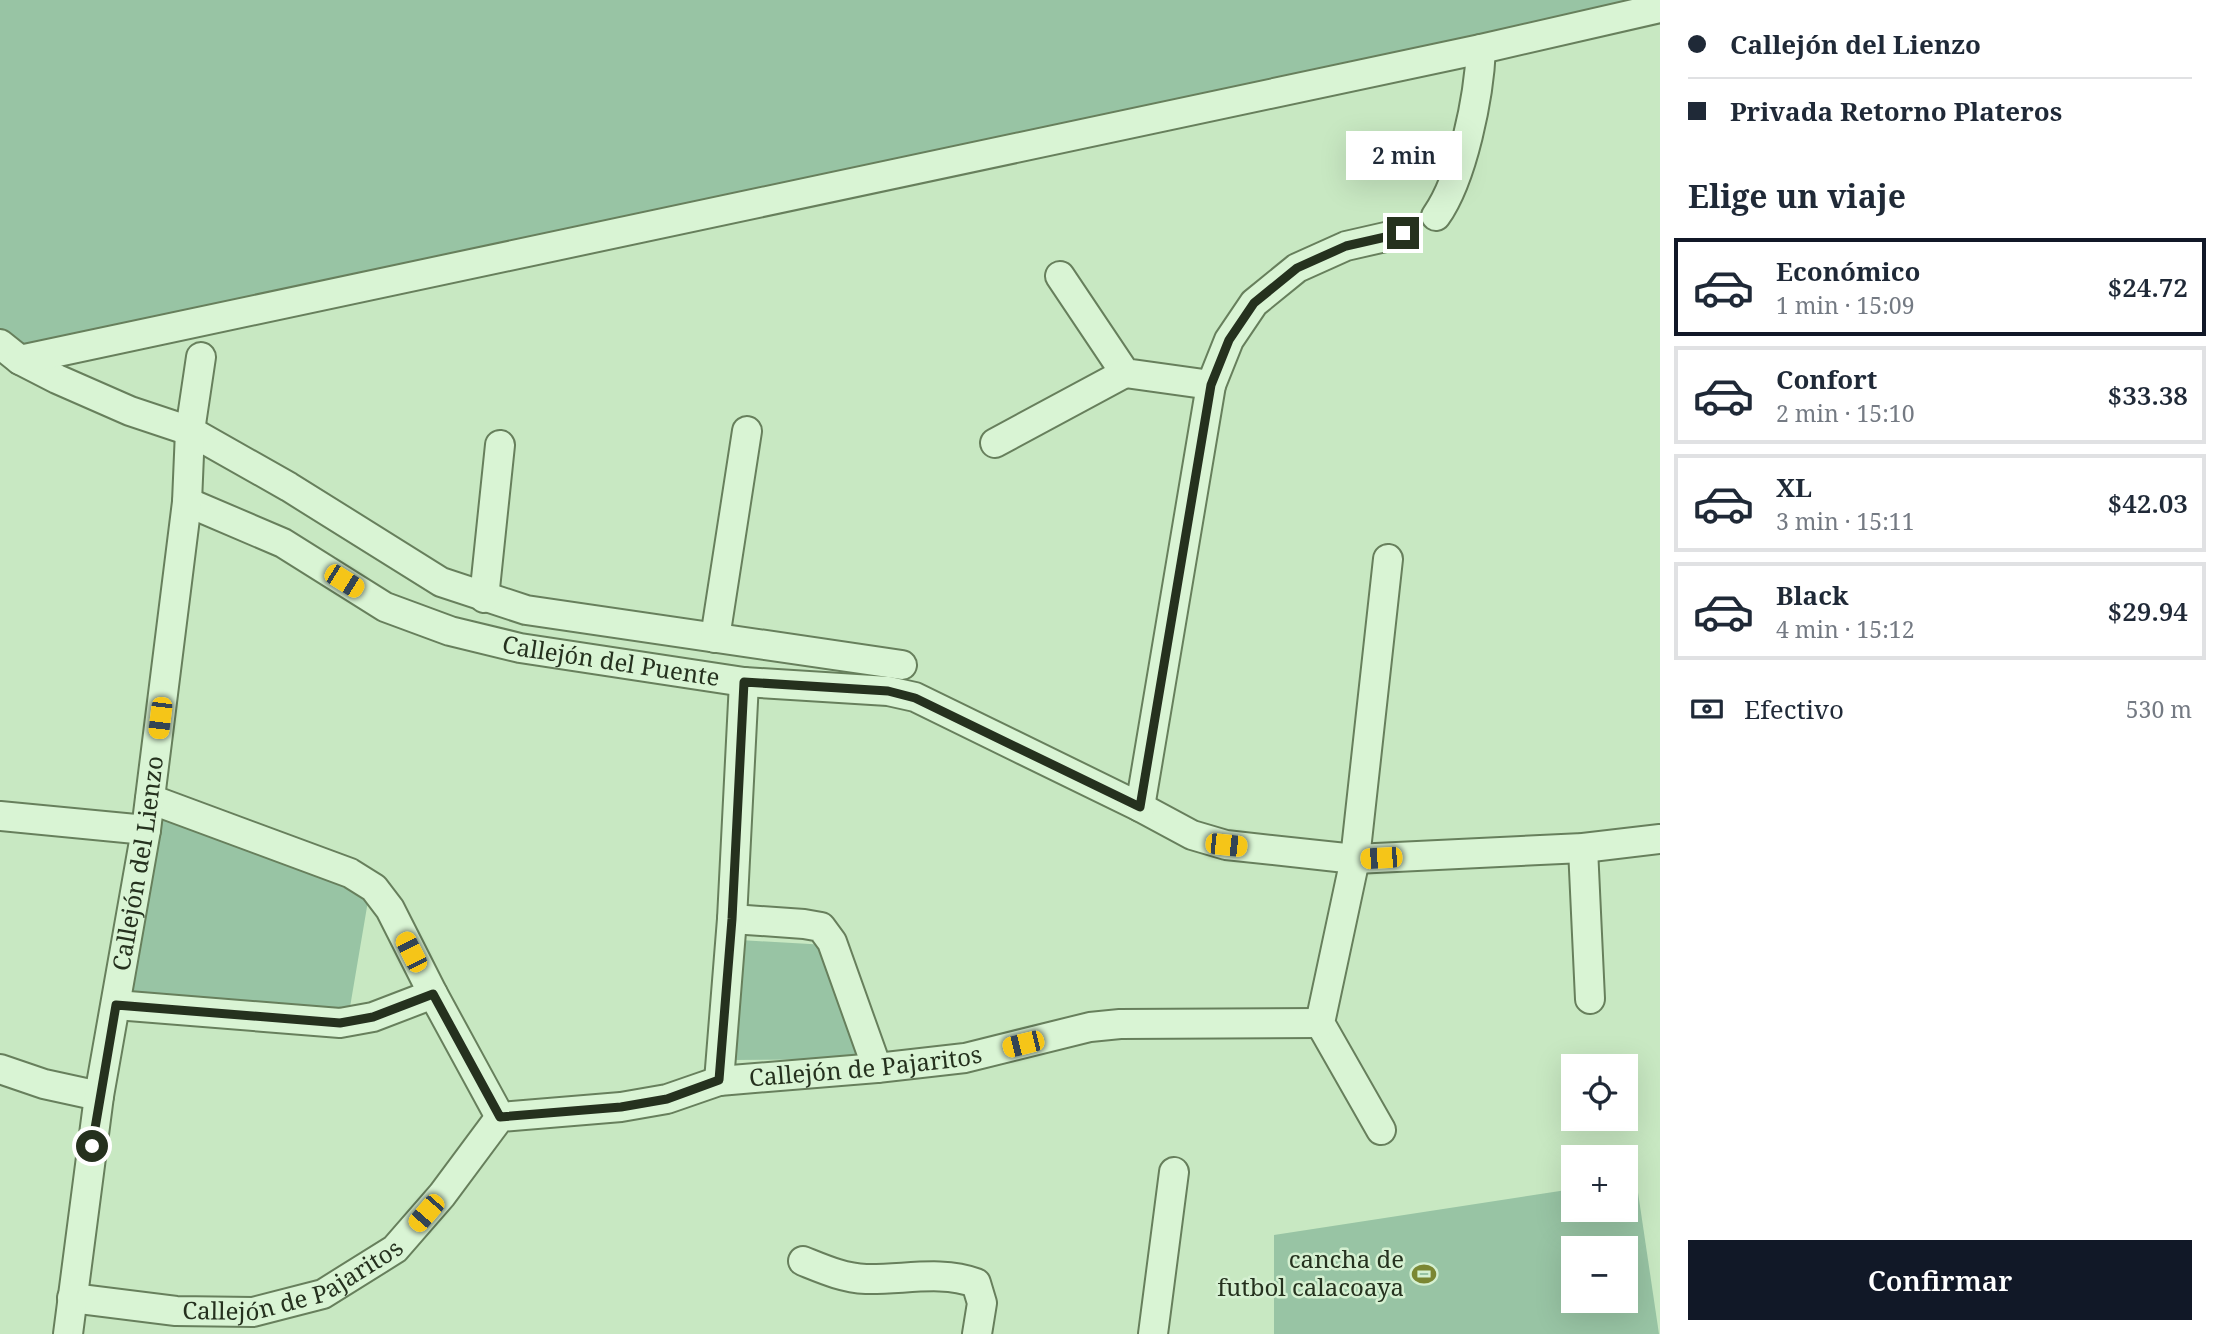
<!DOCTYPE html>
<html lang="es">
<head>
<meta charset="utf-8">
<style>
	body { margin:0; font-family:"Noto Serif",serif; background:#f6f6f7; color:#1f2937; height:100vh; display:flex; flex-direction:column; font-size:26px; white-space:nowrap }
	* { box-sizing:border-box; margin:0 }
	p { font-size:23px; color:#747a83 }
	.icon { flex:none; width:38px; height:38px; fill:none; stroke:currentColor; stroke-width:2; stroke-linecap:round; stroke-linejoin:round }
	.map { position:relative; flex:1; overflow:hidden }
	.drawer { display:flex; flex-direction:column; background:#fff; width:560px }
	.drawer>* { flex:none }
	.banner { display:grid; align-content:center; height:154px; padding:0 28px; background:#fff }
	.tools { position:absolute; left:1561px; top:1054px; display:grid; gap:14px }
	.tools a { display:grid; place-items:center; width:77px; height:77px; border-radius:0px; background:#fff; box-shadow:0 7px 28px #0002; font-size:35px }
	.end { position:absolute; width:32px; height:32px; margin:-16px; border:9px solid #25311e; background:#fff; box-shadow:0 0 0 4px #fff }
	.from { border-radius:50% }
	.bubble { position:absolute; height:49px; border-radius:0px; background:#fff; box-shadow:0 7px 28px #0002; font-size:23px; font-weight:600; line-height:49px; text-align:center }
	.car { position:absolute; width:21px; height:42px; margin:-21px -10px; border-radius:9px; box-shadow:0 0 5px 2px #0007; background:linear-gradient(#f5c518 24%,#345 0 40%,#f5c518 0 76%,#345 0 86%,#f5c518 0) }
	.banner b { display:flex; align-items:center; gap:24px; height:66px; font-size:26px }
	.banner b+b { border-top:2px solid #e0e1e3 }
	.banner i { width:18px; height:18px; background:#1f2937 }
	ul { padding:0; list-style:none }
	li { display:flex; align-items:center; gap:21px; height:98px; margin:0 14px 10px; padding:0 14px; border:4px solid #e0e1e3; border-radius:0px }
	li div { flex:1 }
	li b { display:block; font-size:26px }
	li em { font-style:normal; font-weight:600 }
	li.selected { border-color:#111827 }
	li>.icon { width:63px; height:63px; stroke-width:1.5 }
	h2 { padding:0 28px; font-size:32px; line-height:84px }
	.pay { display:flex; align-items:center; gap:18px; height:77px; padding:0 28px; font-size:26px }
	.pay p { margin-inline-start:auto }
	.cta { display:flex; gap:14px; margin-top:auto; padding:14px 28px }
	.cta a { flex:1; height:80px; border-radius:0px; background:#111827; color:#fff; font-size:28px; font-weight:600; line-height:80px; text-align:center }
	main { display:flex; flex:1; min-height:0 }
	.map>svg:first-child { display:block }
	.green { fill:#98c4a4; fill-rule:evenodd }
	.lines { fill:none; stroke-linecap:round; stroke-linejoin:round }
	.minor-casing { stroke:#677f5c; stroke-width:32 }
	.minor { stroke:#d9f4d4; stroke-width:28 }
	.route { stroke:#25311e; stroke-width:9 }
	.labels { text-anchor:middle; stroke-width:5; stroke-linejoin:round; paint-order:stroke }
	.street-label { font-size:24px; fill:#25311e; stroke:#d5f0d1 }
	.poi-label { font-size:24px; fill:#25311e; stroke:#d5f0d1; text-anchor:end }
</style>
</head>
<body>
<main>
<div class="map">
<svg width="1660" height="1334" viewBox="0 0 1660 1334">
	<rect width="100%" height="100%" fill="#c8e8c2"/>
	<path class="green" d="M0,0H1660L21,354L0,331Z
		M152,811L369,895L349,1013L123,992Z
		M740,940L827,945L866,1059L732,1060Z
		M1636,1179L1659,1334H1274V1235L1573,1189V1209H1626V1181ZM1573,1248H1626V1300H1573Z"/>
	<g class="lines">
		<g class="minor-casing">
			<g id="minor">
				<path d="M1436,216C1463,178 1479,96 1481,49"/>
				<path d="M1060,276L1125,373L1211,385L1229,340L1254,303L1297,268L1346,246L1403,233"/>
				<path d="M0,344L20,360L57,379L130,411L190,431L289,487L441,582L526,610L902,665"/>
				<path d="M20,360L1481,49L1660,8"/>
				<path d="M995,443L1125,373"/>
				<path id="s1" d="M187,502L283,543L385,607L450,631L520,648L744,682L888,691L915,697L1140,807L1192,835L1226,845L1355,859L1583,848L1660,839"/>
				<path d="M484,598L500,445"/>
				<path d="M715,638L747,431"/>
				<path d="M150,799L350,873L374,888L390,909L433,994"/>
				<path d="M1140,807L1211,385"/>
				<path d="M0,816L146,830"/>
				<path d="M1583,848L1590,999"/>
				<path d="M732,919L804,924L821,927L832,942L877,1068"/>
				<path d="M116,1005L340,1023L373,1017L433,994L500,1117"/>
				<path d="M0,1069L44,1084L99,1096"/>
				<path d="M719,1081L732,919L744,682"/>
				<path d="M1381,1130L1320,1023L1355,859L1388,559"/>
				<path d="M803,1261C823,1269 843,1278 866,1279C903,1280 941,1270 976,1283L982,1303L977,1334"/>
				<path id="s2" d="M72,1298L176,1311L253,1312L323,1294L395,1249L442,1195L500,1117L621,1107L667,1099L719,1081L877,1068L965,1058L1090,1027L1120,1024L1320,1023"/>
				<path id="s3" d="M68,1334L99,1096L146,830L187,502L190,431L201,357"/>
				<path d="M1153,1334L1174,1172"/>
			</g>
		</g>
		<use href="#minor" class="minor"/>
	</g>
	<g class="lines">
		<path class="route" d="M92,1146L116,1005L340,1023L373,1017L433,994L500,1117L621,1107L667,1099L719,1080L732,919L744,682L888,691L915,698L1140,807L1211,385L1229,340L1254,303L1297,268L1346,246L1403,233"/>
	</g>
	<defs>
		<g id="stadium-bare" transform="scale(1.89)"><path d="M0-5a6.5 5 0 1 0 0 10a6.5 5 0 1 0 0-10ZM-3.5-1.8h7v3.6h-7Z" fill="#7b8733" stroke="#d5f0d1" stroke-width="2.5" paint-order="stroke"/></g>
	</defs>
	<g fill-rule="evenodd">
		<use href="#stadium-bare" x="1424" y="1274"/>
	</g>
	<g class="labels">
		<g class="street-label">
			<text dy="8" stroke="none"><textPath href="#s1" startOffset="458">Callejón del Puente</textPath></text>
			<text dy="8" stroke="none"><textPath href="#s3" startOffset="476">Callejón del Lienzo</textPath></text>
			<text dy="8" stroke="none"><textPath href="#s2" startOffset="878">Callejón de Pajaritos</textPath></text>
			<text dy="8" stroke="none"><textPath href="#s2" startOffset="228">Callejón de Pajaritos</textPath></text>
		</g>
		<g class="poi-label">
			<text x="1404" y="1268">cancha de<tspan x="1404" dy="28">futbol calacoaya</tspan></text>
		</g>
	</g>
</svg>
<div class="tools">
<a><svg class="icon" aria-label="locate" viewBox="0 0 24 24"><circle cx="12" cy="12" r="6"/><path d="M12 2v4M12 18v4M2 12h4M18 12h4"/></svg></a>
<a>+</a>
<a>−</a>
</div>
<i class="end from" style="left:92px;top:1146px"></i>
<i class="end" style="left:1403px;top:233px"></i>
<div class="bubble" style="left:1346px;top:131px;width:116px">2 min</div>
<i class="car" style="left:344px;top:581px;rotate:122deg"></i>
<i class="car" style="left:160px;top:718px;rotate:187deg"></i>
<i class="car" style="left:1226px;top:845px;rotate:96deg"></i>
<i class="car" style="left:1381px;top:858px;rotate:267deg"></i>
<i class="car" style="left:411px;top:952px;rotate:333deg"></i>
<i class="car" style="left:1023px;top:1044px;rotate:256deg"></i>
<i class="car" style="left:426px;top:1213px;rotate:221deg"></i>
</div>
<section class="drawer">
<div class="banner">
<b><i class="from"></i>Callejón del Lienzo</b>
<b><i></i>Privada Retorno Plateros</b>
</div>
<h2>Elige un viaje</h2>
<ul>
<li class="selected"><svg class="icon" aria-label="car" viewBox="0 0 24 24"><path d="M5 17H2v-5l4-1 3-4h7l3 4 3 1v5h-3M9 17h6M6 11h13"/><circle cx="7" cy="17" r="2"/><circle cx="17" cy="17" r="2"/></svg><div><b>Económico</b><p>1 min · 15:09</p></div><em>$24.72</em></li>
<li><svg class="icon" aria-label="car" viewBox="0 0 24 24"><path d="M5 17H2v-5l4-1 3-4h7l3 4 3 1v5h-3M9 17h6M6 11h13"/><circle cx="7" cy="17" r="2"/><circle cx="17" cy="17" r="2"/></svg><div><b>Confort</b><p>2 min · 15:10</p></div><em>$33.38</em></li>
<li><svg class="icon" aria-label="car" viewBox="0 0 24 24"><path d="M5 17H2v-5l4-1 3-4h7l3 4 3 1v5h-3M9 17h6M6 11h13"/><circle cx="7" cy="17" r="2"/><circle cx="17" cy="17" r="2"/></svg><div><b>XL</b><p>3 min · 15:11</p></div><em>$42.03</em></li>
<li><svg class="icon" aria-label="car" viewBox="0 0 24 24"><path d="M5 17H2v-5l4-1 3-4h7l3 4 3 1v5h-3M9 17h6M6 11h13"/><circle cx="7" cy="17" r="2"/><circle cx="17" cy="17" r="2"/></svg><div><b>Black</b><p>4 min · 15:12</p></div><em>$29.94</em></li>
</ul>
<div class="pay"><svg class="icon" aria-label="cash" viewBox="0 0 24 24"><path d="M3 7h18v10H3z"/><circle cx="12" cy="12" r="2"/></svg>Efectivo<p>530 m</p></div>
<div class="cta"><a>Confirmar</a></div>
</section>
</main>
</body>
</html>
